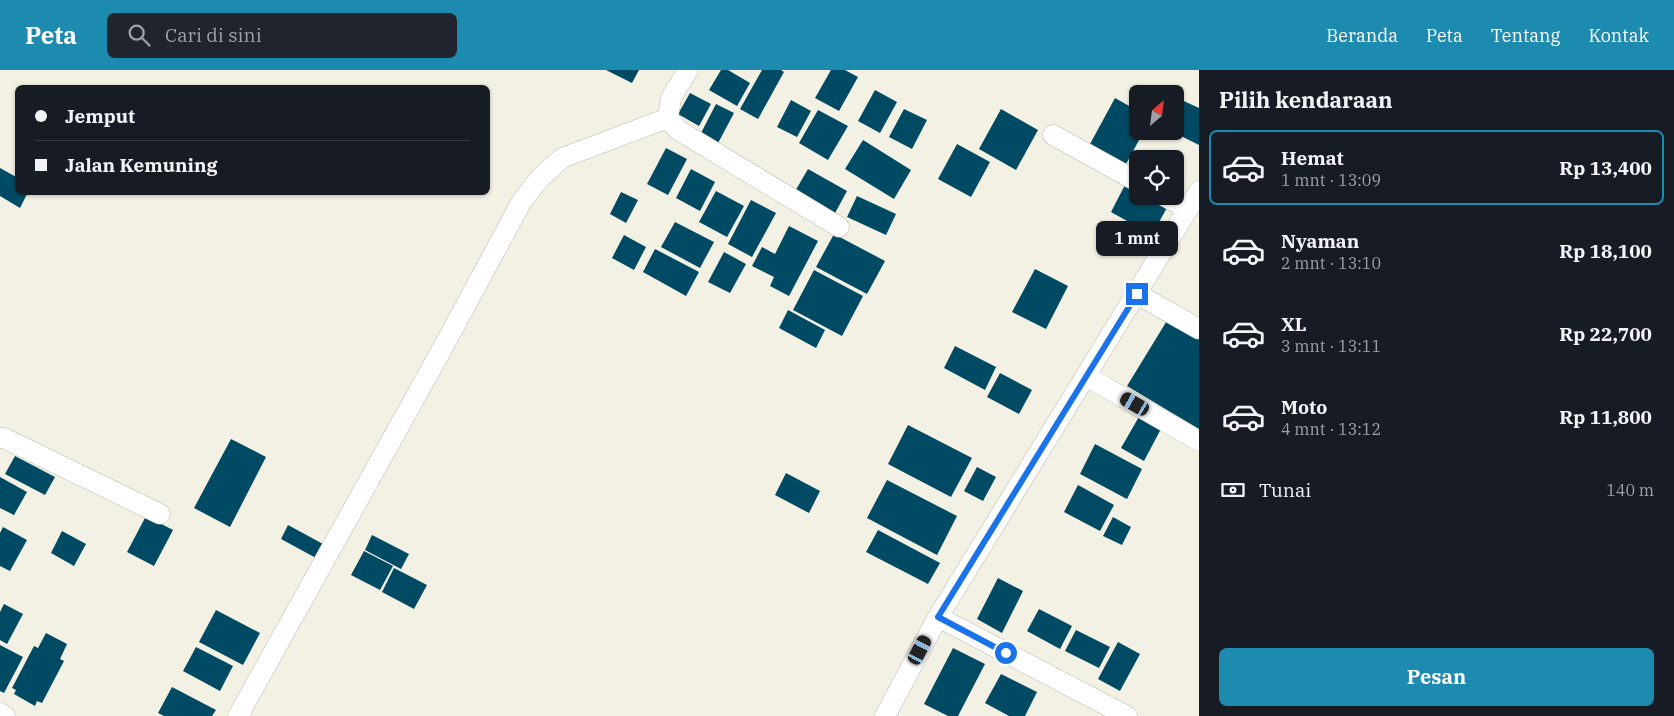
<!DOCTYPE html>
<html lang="id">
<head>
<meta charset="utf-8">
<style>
	body { margin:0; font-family:"IBM Plex Serif",serif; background:#20242c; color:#f1f3f6; height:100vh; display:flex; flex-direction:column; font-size:19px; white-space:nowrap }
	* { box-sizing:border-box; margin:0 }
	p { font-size:16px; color:#9ea1a6 }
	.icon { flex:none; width:28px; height:28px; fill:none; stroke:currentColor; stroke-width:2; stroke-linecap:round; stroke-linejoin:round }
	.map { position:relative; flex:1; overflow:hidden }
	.sheet { display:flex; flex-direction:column; background:#171b24; width:475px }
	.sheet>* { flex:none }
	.hud { position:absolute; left:15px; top:15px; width:475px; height:110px; border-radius:8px; box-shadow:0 1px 4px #0004; display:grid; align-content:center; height:110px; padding:0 20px; background:#171b24 }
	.needle { width:32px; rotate:28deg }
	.buttons { position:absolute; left:1129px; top:15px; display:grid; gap:10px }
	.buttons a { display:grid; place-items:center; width:55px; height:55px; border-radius:8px; background:#171b24; box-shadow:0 1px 4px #0004; font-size:25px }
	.end { position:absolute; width:22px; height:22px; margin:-11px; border:6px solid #1a73e8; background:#fff; box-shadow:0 0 0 2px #fff }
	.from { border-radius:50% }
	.bubble { position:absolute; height:35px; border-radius:8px; background:#171b24; box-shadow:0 1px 4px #0004; font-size:16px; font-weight:800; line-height:35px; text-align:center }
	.car { position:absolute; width:15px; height:30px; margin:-15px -8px; border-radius:6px; box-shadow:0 0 4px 1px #0007; background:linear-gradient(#222 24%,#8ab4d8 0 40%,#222 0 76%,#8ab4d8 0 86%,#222 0) }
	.hud b { display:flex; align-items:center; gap:18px; height:48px; font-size:19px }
	.hud b+b { border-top:1px solid #363941 }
	.hud i { width:12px; height:12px; background:#f1f3f6 }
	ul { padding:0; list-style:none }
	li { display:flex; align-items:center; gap:15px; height:75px; margin:0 10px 8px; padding:0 10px; border:2px solid transparent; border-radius:8px }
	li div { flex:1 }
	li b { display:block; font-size:19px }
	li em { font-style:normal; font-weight:800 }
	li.current { border-color:#1d8ab0 }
	li>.icon { width:45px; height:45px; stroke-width:1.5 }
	h2 { padding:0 20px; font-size:22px; line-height:60px }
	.pay { display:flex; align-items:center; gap:12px; height:55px; padding:0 20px; font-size:19px }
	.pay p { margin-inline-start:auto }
	.action { display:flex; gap:10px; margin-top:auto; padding:10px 20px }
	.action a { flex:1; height:58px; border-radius:8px; background:#1d8ab0; color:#fff; font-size:20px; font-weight:800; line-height:58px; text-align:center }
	header { display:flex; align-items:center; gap:30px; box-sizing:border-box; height:70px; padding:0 25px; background:#1d8ab0; color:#fff }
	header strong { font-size:24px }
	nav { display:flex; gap:28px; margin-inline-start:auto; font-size:18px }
	.search { width:350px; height:45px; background:#20242c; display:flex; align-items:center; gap:12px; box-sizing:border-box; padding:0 18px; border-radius:8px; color:#9ea1a6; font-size:19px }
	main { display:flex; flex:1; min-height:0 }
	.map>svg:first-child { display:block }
	.building { fill:#004a63 }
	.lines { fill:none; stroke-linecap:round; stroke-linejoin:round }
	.minor-casing { stroke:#bebbaf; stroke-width:21 }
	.minor { stroke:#fff; stroke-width:20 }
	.route { stroke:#1a73e8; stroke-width:6 }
</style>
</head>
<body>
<header>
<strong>Peta</strong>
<div class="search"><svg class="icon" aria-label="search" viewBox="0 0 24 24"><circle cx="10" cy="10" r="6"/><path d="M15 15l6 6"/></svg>Cari di sini</div>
<nav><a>Beranda</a><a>Peta</a><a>Tentang</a><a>Kontak</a></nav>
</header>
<main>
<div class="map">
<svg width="1199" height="646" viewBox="0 0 1199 646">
	<rect width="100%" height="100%" fill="#f3f0e4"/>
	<path class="building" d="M606,0H639L632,13Z
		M721,0H728L750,13L737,36L709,20Z
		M762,0H781L784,2L758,49L740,39Z
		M831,0H845L858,7L839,41L815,28Z
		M875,20L897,32L880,63L858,51Z
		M690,23L711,34L699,56L678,44Z
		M1175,27L1199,38V75L1171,61H1175Z
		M1115,28L1138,41V61H1144L1126,94L1090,74Z
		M791,30L811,41L797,67L777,57Z
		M716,34L734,43L717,75L700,65Z
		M904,39L927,50L912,79L889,67Z
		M1001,39L1038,60L1016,100L979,79Z
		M818,40L848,56L828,90L799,73Z
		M863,70L911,100L894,129L845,99Z
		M957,74L990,92L971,127L938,109Z
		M666,78L687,89L668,125L647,114Z
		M0,98L18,108V122H28L20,138L0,126Z
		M691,99L715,112L700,141L676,128Z
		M808,99L847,121L834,145L794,123Z
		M1127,111L1138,117V126H1155L1169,134L1152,165L1111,142Z
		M716,121L744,136L727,167L699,152Z
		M621,122L638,130L626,153L610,144Z
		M857,126L896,144L886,165L847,147Z
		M751,130L776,143L752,187L728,174Z
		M675,152L714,172L700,198L661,177Z
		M789,156L818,171L789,226L770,216L774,207L752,196L762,177L775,184Z
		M834,164L885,191L867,224L816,197Z
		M624,165L646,177L634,200L612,188Z
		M655,179L699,202L686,226L643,202Z
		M724,182L746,194L730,223L708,212Z
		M1035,199L1068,216L1046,259L1012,242Z
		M814,200L863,226L842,266L793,240Z
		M788,240L825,260L816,278L779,258Z
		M1168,249L1199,268V359L1127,316Z
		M955,276L996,297L985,320L944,298Z
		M1000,303L1032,320L1019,344L987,327Z
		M1140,345L1162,357L1144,391L1121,378Z
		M908,355L972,388L951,427L888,394Z
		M231,369L266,387L230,457L194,438Z
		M1095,374L1142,399L1127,429L1080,404Z
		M15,386L55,407L45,425L5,404Z
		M977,397L996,407L983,431L964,421Z
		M786,403L820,421L809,443L775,425Z
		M0,407L27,422L14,445L0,438Z
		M887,410L957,446L937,485L867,448Z
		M1078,415L1114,435L1100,461L1064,442Z
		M146,446L173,460L154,496L127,482Z
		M1113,447L1131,457L1122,475L1103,466Z
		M288,455L323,474L316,488L281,469Z
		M3,457L27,470L10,501L0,496V463Z
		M878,460L940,493L928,514L866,482Z
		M62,461L86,474L74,496L51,483Z
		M372,465L409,484L401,499L365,480Z
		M364,481L393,496L380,520L351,505Z
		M394,498L427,515L414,539L382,522Z
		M998,508L1023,521L1002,563L977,549Z
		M4,534L23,544L7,574L0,570V542Z
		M1039,539L1072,556L1060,579L1027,561Z
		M216,540L260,563L243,595L199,572Z
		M1076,560L1110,577L1099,598L1065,581Z
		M46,563L67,574L60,589L64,591L42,633L37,631L35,636L14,624L16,620L12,618L34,576L38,578Z
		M1118,572L1140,584L1120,621L1098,609Z
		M0,575L23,587L4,623L0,621Z
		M196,577L233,596L220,621L183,601Z
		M953,578L985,594L958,646H948L924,634Z
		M1001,604L1037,622L1025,646H1009L985,633Z
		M172,617L216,640L212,646H164L158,643Z"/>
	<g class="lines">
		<g class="minor-casing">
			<path id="minor" d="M668,48L678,60L839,157
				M668,48L671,28L688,0
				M1053,65L1138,112
				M1164,126L1188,139
				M1137,224L1199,259
				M1086,306L1199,371
				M0,368H4L160,444
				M938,547L1127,646
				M0,643L5,646
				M238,646L441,281L522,131L540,108L562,88L668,48
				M885,646L938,547L1199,121"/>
		</g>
		<use href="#minor" class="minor"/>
	</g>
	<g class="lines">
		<path class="route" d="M1006,583L938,547L1137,224"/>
	</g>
</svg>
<div class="buttons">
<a><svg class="needle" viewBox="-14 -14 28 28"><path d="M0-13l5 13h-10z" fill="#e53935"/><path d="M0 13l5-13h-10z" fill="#9ea1a6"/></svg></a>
<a><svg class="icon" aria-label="locate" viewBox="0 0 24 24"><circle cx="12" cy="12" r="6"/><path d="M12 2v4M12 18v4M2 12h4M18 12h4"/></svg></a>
</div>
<i class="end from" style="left:1006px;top:583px"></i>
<i class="end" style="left:1137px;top:224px"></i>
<div class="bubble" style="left:1096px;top:151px;width:82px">1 mnt</div>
<i class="car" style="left:1135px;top:334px;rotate:300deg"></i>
<i class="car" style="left:920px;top:580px;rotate:28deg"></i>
<div class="hud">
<b><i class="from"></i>Jemput</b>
<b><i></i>Jalan Kemuning</b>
</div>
</div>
<section class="sheet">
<h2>Pilih kendaraan</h2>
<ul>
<li class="current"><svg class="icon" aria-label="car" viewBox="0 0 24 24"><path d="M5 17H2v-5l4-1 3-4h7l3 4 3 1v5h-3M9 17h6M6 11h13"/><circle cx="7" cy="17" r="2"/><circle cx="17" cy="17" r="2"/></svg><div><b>Hemat</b><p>1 mnt · 13:09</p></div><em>Rp 13,400</em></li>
<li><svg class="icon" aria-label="car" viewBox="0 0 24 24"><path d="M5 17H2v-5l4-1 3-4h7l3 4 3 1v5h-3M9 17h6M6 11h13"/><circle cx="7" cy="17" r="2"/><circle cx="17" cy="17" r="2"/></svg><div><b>Nyaman</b><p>2 mnt · 13:10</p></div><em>Rp 18,100</em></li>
<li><svg class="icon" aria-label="car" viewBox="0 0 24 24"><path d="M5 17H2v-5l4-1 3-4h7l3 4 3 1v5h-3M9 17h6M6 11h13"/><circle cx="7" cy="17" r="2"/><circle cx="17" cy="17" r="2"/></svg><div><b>XL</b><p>3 mnt · 13:11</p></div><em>Rp 22,700</em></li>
<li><svg class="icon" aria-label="car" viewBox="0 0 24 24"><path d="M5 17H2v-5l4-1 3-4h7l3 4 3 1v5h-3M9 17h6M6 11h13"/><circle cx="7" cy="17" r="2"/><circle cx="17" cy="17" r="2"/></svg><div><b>Moto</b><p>4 mnt · 13:12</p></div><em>Rp 11,800</em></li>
</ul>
<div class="pay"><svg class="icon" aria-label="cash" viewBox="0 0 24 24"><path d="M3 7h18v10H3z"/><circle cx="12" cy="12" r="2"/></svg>Tunai<p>140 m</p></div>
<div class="action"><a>Pesan</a></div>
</section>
</main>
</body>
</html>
